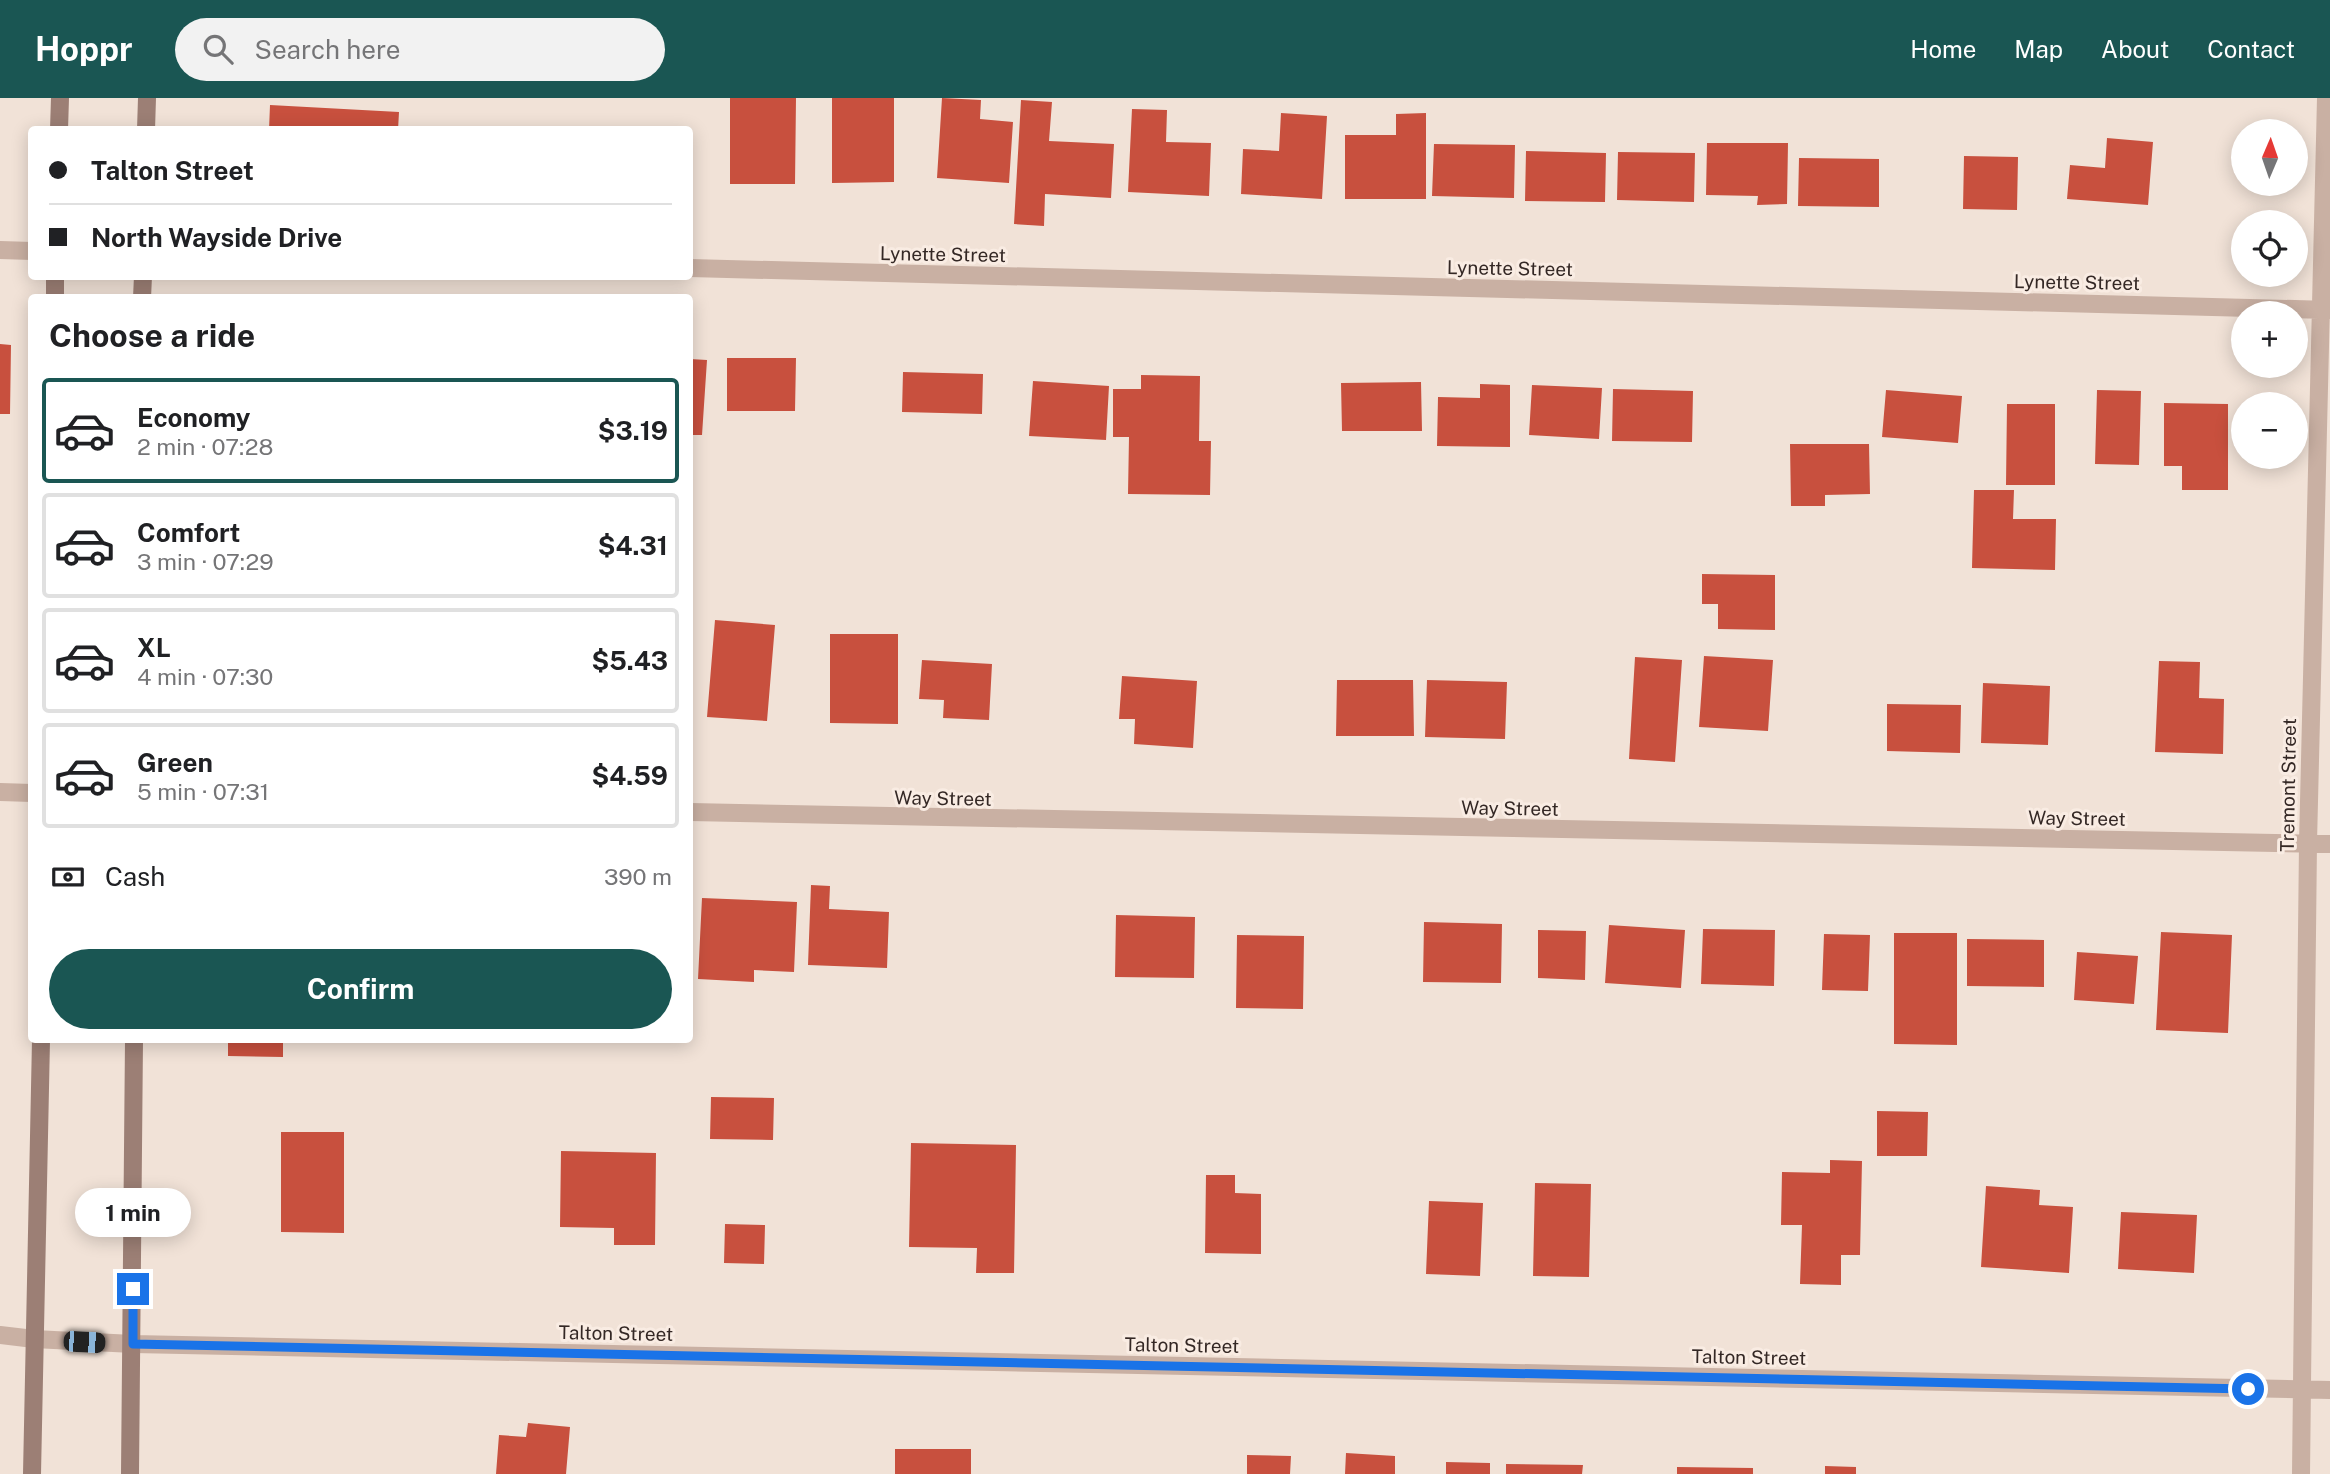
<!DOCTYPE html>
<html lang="en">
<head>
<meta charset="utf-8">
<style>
	body { margin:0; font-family:"Public Sans",sans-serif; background:#f2f2f2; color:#202124; height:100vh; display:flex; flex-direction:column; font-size:26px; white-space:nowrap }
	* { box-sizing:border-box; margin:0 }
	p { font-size:23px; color:#757577 }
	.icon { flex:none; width:38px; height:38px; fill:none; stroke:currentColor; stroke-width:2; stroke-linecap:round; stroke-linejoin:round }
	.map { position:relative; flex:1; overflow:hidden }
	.details { position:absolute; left:28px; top:196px; width:665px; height:749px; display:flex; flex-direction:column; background:#fff; border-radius:7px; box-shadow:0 4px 18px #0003 }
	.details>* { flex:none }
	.guide { position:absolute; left:28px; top:28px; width:665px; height:154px; border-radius:7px; box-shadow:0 4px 18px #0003; display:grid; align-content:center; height:154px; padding:0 21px; background:#fff }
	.needle { width:46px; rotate:2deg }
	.buttons { position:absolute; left:2231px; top:21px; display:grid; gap:14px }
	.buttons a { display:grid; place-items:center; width:77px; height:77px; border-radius:50%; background:#fff; box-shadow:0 4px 18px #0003; font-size:35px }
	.end { position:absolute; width:32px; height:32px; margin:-16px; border:9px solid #1a73e8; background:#fff; box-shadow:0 0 0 4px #fff }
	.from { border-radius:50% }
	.bubble { position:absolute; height:49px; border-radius:24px; background:#fff; box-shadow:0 4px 18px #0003; font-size:23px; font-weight:700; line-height:49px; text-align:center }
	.car { position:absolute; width:21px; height:42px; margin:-21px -10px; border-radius:9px; box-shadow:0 0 5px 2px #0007; background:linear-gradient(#222 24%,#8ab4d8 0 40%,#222 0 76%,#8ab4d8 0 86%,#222 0) }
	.guide b { display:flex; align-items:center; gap:24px; height:66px; font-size:26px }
	.guide b+b { border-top:2px solid #e0e0e0 }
	.guide i { width:18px; height:18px; background:#202124 }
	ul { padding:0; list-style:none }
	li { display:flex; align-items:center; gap:21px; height:105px; margin:0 14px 10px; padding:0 7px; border:4px solid #e0e0e0; border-radius:7px }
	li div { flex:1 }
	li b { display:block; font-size:26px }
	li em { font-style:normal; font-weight:700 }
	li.current { border-color:#1a5653 }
	li>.icon { width:63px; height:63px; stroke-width:1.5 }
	h2 { padding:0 21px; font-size:32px; line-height:84px }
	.pay { display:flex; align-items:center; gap:18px; height:77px; padding:0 21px; font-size:26px }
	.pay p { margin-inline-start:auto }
	.button { display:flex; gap:14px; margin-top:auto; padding:14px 21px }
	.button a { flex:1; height:80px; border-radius:42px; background:#1a5653; color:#fff; font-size:28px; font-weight:700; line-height:80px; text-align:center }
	header { display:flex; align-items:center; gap:42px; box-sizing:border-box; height:98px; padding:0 35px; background:#1a5653; color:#fff }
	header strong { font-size:33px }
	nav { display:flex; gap:38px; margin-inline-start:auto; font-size:24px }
	.search { width:490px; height:63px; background:#f2f2f2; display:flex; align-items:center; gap:18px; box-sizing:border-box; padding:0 24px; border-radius:38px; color:#757577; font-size:26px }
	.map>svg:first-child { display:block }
	.building { fill:#c8503e }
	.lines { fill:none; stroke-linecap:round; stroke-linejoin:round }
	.service { stroke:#c9b0a3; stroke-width:18 }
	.minor { stroke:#c9b0a3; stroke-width:18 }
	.secondary { stroke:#9c7f75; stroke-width:18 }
	.route { stroke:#1a73e8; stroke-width:9 }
	.labels { text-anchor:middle; stroke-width:6; stroke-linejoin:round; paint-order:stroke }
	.street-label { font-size:19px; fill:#342825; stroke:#f9ece3 }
</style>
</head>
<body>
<header>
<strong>Hoppr</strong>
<div class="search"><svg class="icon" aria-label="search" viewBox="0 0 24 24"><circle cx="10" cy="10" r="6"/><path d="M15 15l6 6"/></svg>Search here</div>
<nav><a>Home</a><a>Map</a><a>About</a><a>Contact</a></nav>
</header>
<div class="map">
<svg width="2330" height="1376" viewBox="0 0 2330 1376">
	<rect width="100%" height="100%" fill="#f1e2d7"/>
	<path class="building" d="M730,0H796L795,86H730Z
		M832,0H894V84L832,85Z
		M942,0L981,2L980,21L1013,24L1009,85L937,80Z
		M1021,2L1052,4L1049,43L1114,46L1111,100L1045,96L1044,128L1014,126Z
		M270,7L399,14L398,32H269Z
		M1132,11L1167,12L1166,44L1211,45L1209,98L1128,94Z
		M1281,15L1327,18L1322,101L1241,96L1243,51L1279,53Z
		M1426,15V101H1345V37H1396V16Z
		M2107,40L2153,44L2148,107L2067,101L2070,67L2105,70Z
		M1707,45H1788L1787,106L1757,107L1758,98L1706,97Z
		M1434,46L1515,47L1514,100L1432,98Z
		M1526,53L1606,55L1605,104L1525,103Z
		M1618,54L1695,55L1694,104L1617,102Z
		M1964,58L2018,59L2017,112L1963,111Z
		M1799,60L1879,61V109L1798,108Z
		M0,246L11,247L10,316H0Z
		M727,260H796L795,313H727Z
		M690,261L707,262L702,337H690Z
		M903,274L983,276L982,316L902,314Z
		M1141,277L1200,278L1199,343H1211L1210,397L1128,396L1129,339H1113V291H1141Z
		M1033,283L1109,288L1106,342L1029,338Z
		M1421,284L1422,333H1342L1341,285Z
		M1480,286L1510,287V349L1437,348L1438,299L1480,300Z
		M1532,287L1602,290L1599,341L1529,337Z
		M1613,291L1693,293L1692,344L1612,343Z
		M1886,292L1962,298L1958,345L1882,339Z
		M2097,292L2141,293L2139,367L2095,366Z
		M2164,305L2228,306V392H2182V368H2164Z
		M2007,306H2055V387H2006Z
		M1790,346H1869L1870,396L1825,397V408H1791Z
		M1974,392H2014L2013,421H2056L2055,472L1972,470Z
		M1702,476L1775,477V532L1718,531V506H1702Z
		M715,522L775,527L767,623L707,619Z
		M830,536H898V626L830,625Z
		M1704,558L1773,562L1768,633L1699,629Z
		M1635,559L1682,562L1675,664L1629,661Z
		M922,562L992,566L989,622L943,620L944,602L919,601Z
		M2159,563L2200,564L2199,600L2224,601L2223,656L2155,654Z
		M1122,578L1197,583L1193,650L1134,646L1135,621H1119Z
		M1337,582H1413L1414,638H1336Z
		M1427,582L1507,584L1505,641L1425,639Z
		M1983,585L2050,588L2048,647L1981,645Z
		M1887,606L1961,607L1960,655L1887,653Z
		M811,787L830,788L829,811L889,814L887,870L808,867Z
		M702,800L797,804L794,874L754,872V884L698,881Z
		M1116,817L1195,819L1194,880L1115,879Z
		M1424,824L1502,826L1501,885L1423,884Z
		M1609,827L1685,832L1681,890L1605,885Z
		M1703,831L1775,832L1774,888L1701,886Z
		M1538,832L1586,833L1585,882L1538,880Z
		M2161,834L2232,837L2228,935L2156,932Z
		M1894,835H1957V947L1894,946Z
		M1824,836L1870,837L1868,893L1822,892Z
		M1237,837L1304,838L1303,911L1236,910Z
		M1967,841L2044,842V889L1967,888Z
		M2077,854L2138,858L2134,906L2074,902Z
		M228,942H283V959L228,958Z
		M711,999L774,1000L773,1042L710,1041Z
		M1877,1013L1928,1014L1927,1058H1877Z
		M281,1034H344V1135L281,1134Z
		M911,1045L1016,1047L1014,1175H976L977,1150L909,1149Z
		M561,1053L656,1055L655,1147H614V1130L560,1129Z
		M1830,1062L1862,1063L1860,1157H1841V1187L1800,1186L1802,1127H1781L1782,1074L1830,1075Z
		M1206,1077H1235V1095L1261,1096V1156L1205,1155Z
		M1535,1085L1591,1086L1589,1179L1533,1178Z
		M1986,1088L2040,1092L2039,1107L2073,1109L2069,1175L1981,1169Z
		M1429,1103L1483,1105L1480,1178L1426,1176Z
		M2121,1114L2197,1117L2194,1175L2118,1171Z
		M725,1126L765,1127L764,1166L724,1165Z
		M528,1325L570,1329L566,1376H496L499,1337L526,1339Z
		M895,1351H971V1376H895Z
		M1346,1355L1395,1358V1376H1345Z
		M1247,1357L1291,1358L1290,1376H1247Z
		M1446,1364L1490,1365V1376H1446Z
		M1506,1366L1583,1367L1582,1376H1506Z
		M1825,1368L1856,1369V1376H1825Z
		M1677,1369L1753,1370V1376H1677Z"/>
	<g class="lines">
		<path class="service" d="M0,1237L34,1241"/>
		<path class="minor" d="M0,152L32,153
			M690,170L2330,212
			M0,694L32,695
			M690,714L2330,746
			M34,1241L133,1246L2330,1292
			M2301,1376L2308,745L2326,0"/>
		<path class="secondary" d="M59,32L60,0
			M146,32L147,0
			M55,200V178
			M142,200L143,178
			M32,1376L41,942
			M130,1376L134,942"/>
	</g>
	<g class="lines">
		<path class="route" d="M133,1191V1246L2248,1291"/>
	</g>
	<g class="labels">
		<g class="street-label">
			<text transform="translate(943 156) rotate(1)" y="7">Lynette Street</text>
			<text transform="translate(1510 170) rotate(1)" y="7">Lynette Street</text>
			<text transform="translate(2077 184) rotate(1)" y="7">Lynette Street</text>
			<text transform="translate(2288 687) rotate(-89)" y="7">Tremont Street</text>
			<text transform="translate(943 700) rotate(1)" y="7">Way Street</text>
			<text transform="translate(1510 710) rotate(1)" y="7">Way Street</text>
			<text transform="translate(2077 720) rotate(1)" y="7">Way Street</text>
			<text transform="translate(616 1235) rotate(1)" y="7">Talton Street</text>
			<text transform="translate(1182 1247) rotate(1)" y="7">Talton Street</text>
			<text transform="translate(1749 1259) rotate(1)" y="7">Talton Street</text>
		</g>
	</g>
</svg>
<div class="buttons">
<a><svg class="needle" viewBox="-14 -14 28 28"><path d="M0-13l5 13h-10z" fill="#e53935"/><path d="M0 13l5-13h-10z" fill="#757577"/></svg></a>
<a><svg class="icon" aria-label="locate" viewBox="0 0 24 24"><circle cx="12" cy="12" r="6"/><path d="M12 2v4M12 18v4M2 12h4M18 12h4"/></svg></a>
<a>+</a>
<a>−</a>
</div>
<i class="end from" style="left:2248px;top:1291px"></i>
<i class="end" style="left:133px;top:1191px"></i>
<div class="bubble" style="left:75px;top:1090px;width:116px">1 min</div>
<i class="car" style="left:84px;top:1244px;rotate:93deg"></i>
<div class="guide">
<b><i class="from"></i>Talton Street</b>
<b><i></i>North Wayside Drive</b>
</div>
<section class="details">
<h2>Choose a ride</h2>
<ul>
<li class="current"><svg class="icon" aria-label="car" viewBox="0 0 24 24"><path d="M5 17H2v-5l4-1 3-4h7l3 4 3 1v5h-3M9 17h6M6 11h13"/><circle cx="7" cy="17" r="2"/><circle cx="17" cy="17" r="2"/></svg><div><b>Economy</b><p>2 min · 07:28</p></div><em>$3.19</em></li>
<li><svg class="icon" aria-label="car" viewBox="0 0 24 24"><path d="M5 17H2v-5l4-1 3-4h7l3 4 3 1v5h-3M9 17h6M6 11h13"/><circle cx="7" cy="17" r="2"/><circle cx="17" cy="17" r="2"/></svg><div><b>Comfort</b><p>3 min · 07:29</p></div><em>$4.31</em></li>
<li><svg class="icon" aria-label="car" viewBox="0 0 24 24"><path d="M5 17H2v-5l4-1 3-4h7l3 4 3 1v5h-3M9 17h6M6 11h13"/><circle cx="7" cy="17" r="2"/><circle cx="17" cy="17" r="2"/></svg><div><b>XL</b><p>4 min · 07:30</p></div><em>$5.43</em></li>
<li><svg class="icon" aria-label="car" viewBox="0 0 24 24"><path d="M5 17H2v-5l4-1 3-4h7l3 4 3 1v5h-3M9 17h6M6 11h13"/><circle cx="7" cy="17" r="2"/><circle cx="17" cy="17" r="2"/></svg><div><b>Green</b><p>5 min · 07:31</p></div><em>$4.59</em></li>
</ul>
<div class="pay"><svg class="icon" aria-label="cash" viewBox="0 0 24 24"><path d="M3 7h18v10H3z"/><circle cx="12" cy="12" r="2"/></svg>Cash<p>390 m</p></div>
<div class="button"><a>Confirm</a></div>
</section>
</div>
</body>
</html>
